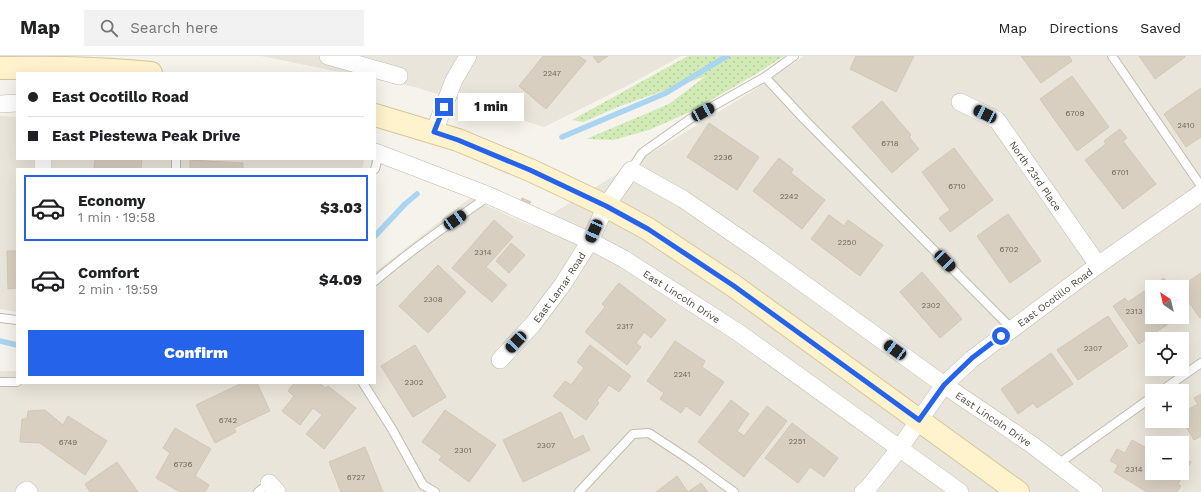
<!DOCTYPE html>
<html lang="en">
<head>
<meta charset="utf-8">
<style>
	body { margin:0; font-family:"Work Sans",sans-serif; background:#f2f2f2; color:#202124; height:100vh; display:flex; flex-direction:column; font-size:15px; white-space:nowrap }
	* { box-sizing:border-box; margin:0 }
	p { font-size:13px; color:#757577 }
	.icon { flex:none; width:22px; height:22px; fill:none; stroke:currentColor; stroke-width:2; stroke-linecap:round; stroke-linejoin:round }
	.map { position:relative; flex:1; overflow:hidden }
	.side { position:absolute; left:16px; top:112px; width:360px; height:216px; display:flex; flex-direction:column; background:#fff; border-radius:0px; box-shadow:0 4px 16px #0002 }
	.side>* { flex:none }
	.hud { position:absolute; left:16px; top:16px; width:360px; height:88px; border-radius:0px; box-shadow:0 4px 16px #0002; display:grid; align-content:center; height:88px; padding:0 12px; background:#fff }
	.needle { width:26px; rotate:325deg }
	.tools { position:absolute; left:1145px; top:224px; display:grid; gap:8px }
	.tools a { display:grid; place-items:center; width:44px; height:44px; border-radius:0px; background:#fff; box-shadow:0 4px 16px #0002; font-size:20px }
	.end { position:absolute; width:18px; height:18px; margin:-9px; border:5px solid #2563eb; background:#fff; box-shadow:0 0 0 2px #fff }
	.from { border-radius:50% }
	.bubble { position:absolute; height:28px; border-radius:0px; background:#fff; box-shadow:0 4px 16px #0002; font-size:13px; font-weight:800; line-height:28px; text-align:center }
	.car { position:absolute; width:12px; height:24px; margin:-12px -6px; border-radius:5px; box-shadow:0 0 3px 1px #0007; background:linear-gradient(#222 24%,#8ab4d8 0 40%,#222 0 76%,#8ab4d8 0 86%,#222 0) }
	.hud b { display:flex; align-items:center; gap:14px; height:38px; font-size:15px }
	.hud b+b { border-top:1px solid #e0e0e0 }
	.hud i { width:10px; height:10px; background:#202124 }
	ul { padding:7px 0 0; list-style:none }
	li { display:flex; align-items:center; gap:12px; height:66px; margin:0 8px 6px; padding:0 4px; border:2px solid transparent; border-radius:0px }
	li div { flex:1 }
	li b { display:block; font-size:15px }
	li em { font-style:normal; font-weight:800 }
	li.on { border-color:#2563eb }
	li>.icon { width:36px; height:36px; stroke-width:1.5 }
	.cta { display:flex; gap:8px; margin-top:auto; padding:8px 12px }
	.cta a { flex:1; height:46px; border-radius:0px; background:#2563eb; color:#fff; font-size:16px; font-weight:800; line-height:46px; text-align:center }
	header { display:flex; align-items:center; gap:24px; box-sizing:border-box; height:56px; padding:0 20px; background:#fff; border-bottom:1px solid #e0e0e0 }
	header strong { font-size:19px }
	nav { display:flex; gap:22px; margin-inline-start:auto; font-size:14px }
	.search { width:280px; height:36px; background:#f2f2f2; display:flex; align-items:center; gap:10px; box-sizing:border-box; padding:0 14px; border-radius:0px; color:#757577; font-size:15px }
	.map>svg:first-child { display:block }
	.residential { fill:#eae5da; fill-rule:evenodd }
	.grass { fill:url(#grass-dots) }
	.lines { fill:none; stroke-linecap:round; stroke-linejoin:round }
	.stream { stroke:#a9d4f2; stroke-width:5.5 }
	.building { fill:#d8cfc1; stroke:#d3c7b4 }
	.lane-casing { stroke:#c2bbae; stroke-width:10 }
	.street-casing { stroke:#c2bbae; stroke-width:18 }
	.secondary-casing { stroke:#d6c79b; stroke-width:24 }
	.lane { stroke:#fff; stroke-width:8 }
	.street { stroke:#fff; stroke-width:17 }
	.secondary { stroke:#fff3cd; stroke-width:22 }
	.route { stroke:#2563eb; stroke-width:5 }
	.labels { text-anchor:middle; stroke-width:3; stroke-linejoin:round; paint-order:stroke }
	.number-label { font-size:8px; fill:#6e675b }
	.street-label { font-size:10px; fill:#4b4439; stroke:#fff }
</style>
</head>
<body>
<header>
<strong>Map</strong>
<div class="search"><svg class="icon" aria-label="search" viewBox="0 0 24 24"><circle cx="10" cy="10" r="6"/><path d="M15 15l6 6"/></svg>Search here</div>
<nav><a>Map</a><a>Directions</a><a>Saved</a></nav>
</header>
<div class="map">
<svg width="1201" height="436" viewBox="0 0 1201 436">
	<defs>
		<pattern id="grass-dots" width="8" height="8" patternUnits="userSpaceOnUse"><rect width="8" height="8" fill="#d2eab5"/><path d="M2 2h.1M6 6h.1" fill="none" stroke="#b6ca9c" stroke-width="1.8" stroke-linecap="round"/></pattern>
	</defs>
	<rect width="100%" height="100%" fill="#f6f3ec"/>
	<path class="residential" d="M261,0H681L625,31L544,71L415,31L375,23V17H345Z
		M804,0H1201V436H0V315H17V327H375V216L470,142L532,170L751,36ZM1152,231H1182V261H1152ZM1152,283H1182V313H1152ZM1152,335H1182V365H1152ZM1152,387H1182V417H1152Z
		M0,60L17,61V103H364L362,113H17V256L0,253Z"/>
	<path class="grass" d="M688,0H784L756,18L692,55L649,74L613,84L586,83L669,48L706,20L620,50L583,66L572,64Z"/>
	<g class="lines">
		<path class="stream" d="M562,81L666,37L727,0
			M375,180L405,148L417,138
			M0,285L17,289"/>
	</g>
	<path class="building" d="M543,0H579L586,5L546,53L519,30Z
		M593,0H608L598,7Z
		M856,0H914L896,36L850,13Z
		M1021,0H1069L1072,5L1041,27Z
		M1139,0H1185V1L1155,23Z
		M1072,20L1109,71L1077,95L1040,43Z
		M1201,32V81L1186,91L1164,58Z
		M882,45L911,79L909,81L919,93L892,117L852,71Z
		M709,67L759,101L737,134L687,101Z
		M1120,73L1127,82L1123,85L1156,128L1123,153L1085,104L1106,88L1104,85Z
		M954,92L993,144L950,176L939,162L950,154L922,116Z
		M779,102L793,113L791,117L825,144L802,173L753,135Z
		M95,103H142L141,113H105L94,112Z
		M190,104L243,107V113H190Z
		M522,142L531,146L529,148L521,145Z
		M1008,158L1041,205L1010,227L977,180Z
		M829,159L844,170L848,164L883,189L860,220L811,183Z
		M494,164L513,181L486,211L507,229L492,246L452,212Z
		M511,187L525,199L509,217L496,205Z
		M7,195H17V232L8,233Z
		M438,209L466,236L428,277L399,250Z
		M922,216L962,263L940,282L900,236Z
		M1201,217V261L1200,262L1182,236V231H1180Z
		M1164,222L1170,231H1152V261H1167L1171,266L1139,288L1113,250L1125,242L1128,246Z
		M619,227L666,264L651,282L644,276L636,287L641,291L627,309L585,276L605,251L602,248Z
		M1108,260L1128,290L1078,324L1057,294Z
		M675,285L705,305L702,311L724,326L700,360L686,350L681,357L660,343L664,337L647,325Z
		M415,289L446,341L413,361L381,310Z
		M590,289L631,320L619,336L609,329L597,345L599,347L586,364L553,340L565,325L571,329L584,312L577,306Z
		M1051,297L1073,328L1037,352L1033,347L1018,358L1001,333Z
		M242,327H257L270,355L234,372L236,376L215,387L196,349Z
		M294,327H319L326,332L328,330L356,352L324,393L306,378L322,359L313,352L300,369L282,355L294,340L288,335Z
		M1201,338V380L1194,384L1182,364V357L1198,348L1194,342Z
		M731,344L749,358L737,375L744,380L767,350L787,365L744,421L698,386Z
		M45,354L63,369L68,360L107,385L85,419L40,387L20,386L22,363H27L28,355Z
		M445,354L496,389L469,426L439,404L442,400L422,386Z
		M561,356L574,384L583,379L590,394L523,426L503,384Z
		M792,367L838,402L824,421L810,411L798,427L765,402Z
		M175,372L211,393L195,420L209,429L205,436H180L156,422L170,397L163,392Z
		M1132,384L1152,395V417H1182V401L1191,406L1178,428L1181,430L1177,436H1147L1114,416L1118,409L1110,405L1117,393L1125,397Z
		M365,391L383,436H341L329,406Z
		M117,406L138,436H90L85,428Z
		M677,420L688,436H656Z
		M701,427L708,436H688Z"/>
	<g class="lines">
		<g class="lane-casing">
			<path id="lane" d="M1112,0L1201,130
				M765,21L804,63L1011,272
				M176,113V103
				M375,113L379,98
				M631,114L642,97L690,63L765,21L794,0
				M375,225C411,194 450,167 489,140
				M0,262L17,264
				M0,326H17
				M363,327L392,373L423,429L435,436
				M1161,335L1201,307
				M1058,408L1152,341
				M258,436L269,427
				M579,436L633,378L649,377L690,404L734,436"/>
		</g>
		<g class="street-casing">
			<g id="street">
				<path d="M328,0L399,20"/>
				<path id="s1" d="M960,46L997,64L1098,209"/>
				<path d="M0,48L17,47"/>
				<path d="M434,76L454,24L468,0"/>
				<path id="s2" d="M375,96L490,140L590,185L624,203L739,277L960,436"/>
				<path d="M43,113V103"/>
				<path id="s3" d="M500,304L533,268L563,228L590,185L606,150L631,114L683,143L760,196L944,329L1031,388L1094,436"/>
				<path d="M269,427L277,436"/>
				<path d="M24,436L27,434L29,436"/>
				<path id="s4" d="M863,436L868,432L899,393L944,329L972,303L1098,209L1201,137"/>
			</g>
		</g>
		<g class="secondary-casing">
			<path id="secondary" d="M0,12C50,11 101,12 151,17
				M375,59L458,84L530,114L606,150L648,173L734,230L1018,436"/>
		</g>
		<use href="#lane" class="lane"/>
		<use href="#street" class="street"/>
		<use href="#secondary" class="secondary"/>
	</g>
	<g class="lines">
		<path class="route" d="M444,51L434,76L458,84L530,114L606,150L648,173L734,230L919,364L944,329L972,302L1001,280"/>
	</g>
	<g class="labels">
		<g class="number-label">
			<text x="552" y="20">2247</text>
			<text x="1075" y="60">6709</text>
			<text x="1186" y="72">2410</text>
			<text x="890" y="90">6718</text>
			<text x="723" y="104">2236</text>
			<text x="1120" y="119">6701</text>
			<text x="957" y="133">6710</text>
			<text x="789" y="143">2242</text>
			<text x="847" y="189">2250</text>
			<text x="1009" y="196">6702</text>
			<text x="483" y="199">2314</text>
			<text x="433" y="246">2308</text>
			<text x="931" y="252">2302</text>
			<text x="1134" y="258">2313</text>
			<text x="625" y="273">2317</text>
			<text x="1093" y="295">2307</text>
			<text x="682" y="321">2241</text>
			<text x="414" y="329">2302</text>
			<text x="228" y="367">6742</text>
			<text x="797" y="388">2251</text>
			<text x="68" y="389">6749</text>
			<text x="546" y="392">2307</text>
			<text x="463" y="397">2301</text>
			<text x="183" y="411">6736</text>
			<text x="1134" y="416">2314</text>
			<text x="356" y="424">6727</text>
		</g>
		<g class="street-label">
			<text dy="4" stroke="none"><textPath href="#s1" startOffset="109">North 23rd Place</textPath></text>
			<text dy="4" stroke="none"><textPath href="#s3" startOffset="94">East Lamar Road</textPath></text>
			<text dy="4" stroke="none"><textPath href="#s2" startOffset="340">East Lincoln Drive</textPath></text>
			<text dy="4" stroke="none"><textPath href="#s4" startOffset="276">East Ocotillo Road</textPath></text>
			<text dy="4" stroke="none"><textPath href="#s3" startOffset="672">East Lincoln Drive</textPath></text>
		</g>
	</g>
</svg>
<div class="tools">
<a><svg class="needle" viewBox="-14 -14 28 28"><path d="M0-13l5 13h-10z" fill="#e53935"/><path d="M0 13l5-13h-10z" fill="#757577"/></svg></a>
<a><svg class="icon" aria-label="locate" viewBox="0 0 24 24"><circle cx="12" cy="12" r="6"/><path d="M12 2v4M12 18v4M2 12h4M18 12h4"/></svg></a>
<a>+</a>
<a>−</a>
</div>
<i class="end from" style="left:1001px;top:280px"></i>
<i class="end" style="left:444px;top:51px"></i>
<div class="bubble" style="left:458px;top:37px;width:66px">1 min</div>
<i class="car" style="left:703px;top:56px;rotate:61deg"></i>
<i class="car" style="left:985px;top:58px;rotate:296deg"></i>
<i class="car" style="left:455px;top:164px;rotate:56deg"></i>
<i class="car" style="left:594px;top:175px;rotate:204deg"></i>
<i class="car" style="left:945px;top:205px;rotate:136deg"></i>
<i class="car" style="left:516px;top:286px;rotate:223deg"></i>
<i class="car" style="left:895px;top:294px;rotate:306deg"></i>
<div class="hud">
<b><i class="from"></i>East Ocotillo Road</b>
<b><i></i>East Piestewa Peak Drive</b>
</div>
<section class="side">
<ul>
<li class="on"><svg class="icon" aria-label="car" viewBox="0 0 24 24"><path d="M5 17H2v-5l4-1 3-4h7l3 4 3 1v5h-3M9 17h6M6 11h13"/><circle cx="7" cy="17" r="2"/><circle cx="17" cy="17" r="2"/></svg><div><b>Economy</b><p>1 min · 19:58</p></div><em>$3.03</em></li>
<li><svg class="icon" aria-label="car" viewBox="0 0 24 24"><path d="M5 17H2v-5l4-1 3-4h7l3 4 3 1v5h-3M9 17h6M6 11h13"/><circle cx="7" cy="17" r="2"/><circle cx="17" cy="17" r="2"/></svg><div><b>Comfort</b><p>2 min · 19:59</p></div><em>$4.09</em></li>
</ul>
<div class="cta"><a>Confirm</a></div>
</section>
</div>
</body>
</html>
